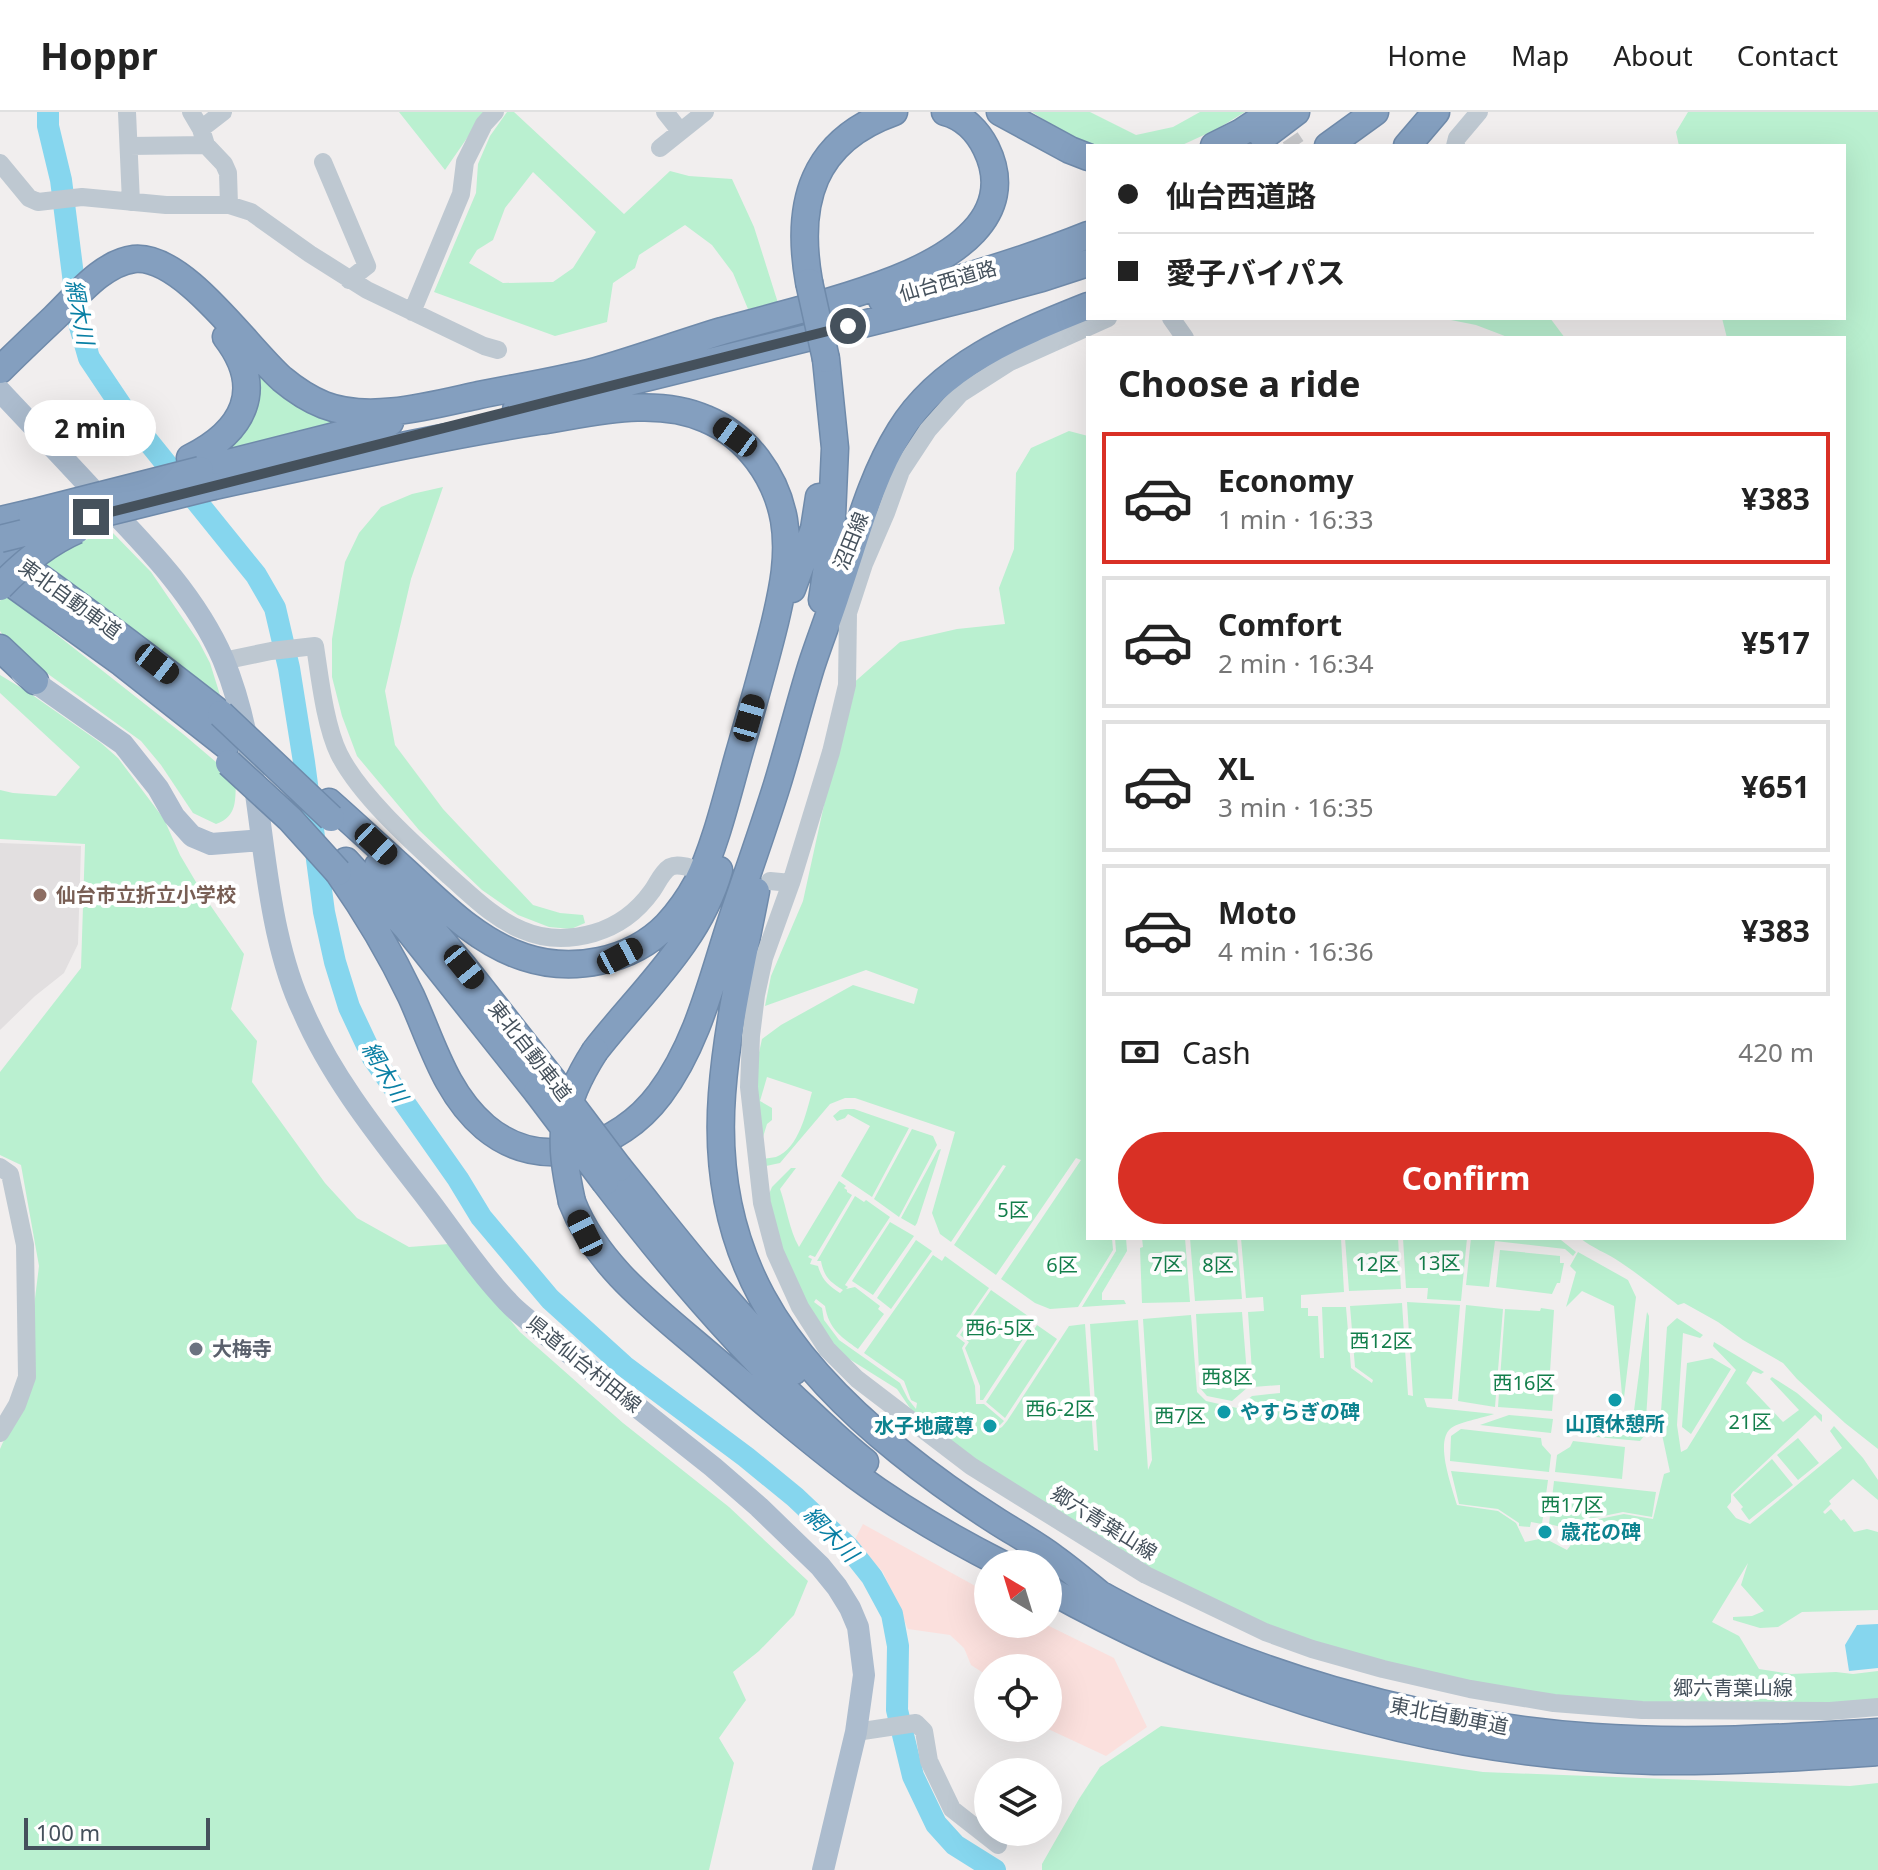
<!DOCTYPE html>
<html lang="en">
<head>
<meta charset="utf-8">
<style>
	body { margin:0; font-family:"Noto Sans","Noto Sans JP",sans-serif; background:#f2f2f2; color:#222; height:100vh; display:flex; flex-direction:column; font-size:30px; white-space:nowrap }
	* { box-sizing:border-box; margin:0 }
	p { font-size:26px; color:#767676 }
	.icon { flex:none; width:44px; height:44px; fill:none; stroke:currentColor; stroke-width:2; stroke-linecap:round; stroke-linejoin:round }
	.map { position:relative; flex:1; overflow:hidden }
	.details { position:absolute; left:1086px; top:224px; width:760px; height:904px; display:flex; flex-direction:column; background:#fff; border-radius:0px; box-shadow:0 8px 32px #0002 }
	.details>* { flex:none }
	.banner { position:absolute; left:1086px; top:32px; width:760px; height:176px; border-radius:0px; box-shadow:0 8px 32px #0002; display:grid; align-content:center; height:176px; padding:0 32px; background:#fff }
	.needle { width:52px; rotate:322deg }
	.tools { position:absolute; left:974px; top:1438px; display:grid; gap:16px }
	.tools a { display:grid; place-items:center; width:88px; height:88px; border-radius:50%; background:#fff; box-shadow:0 8px 32px #0002; font-size:40px }
	.scale { position:absolute; left:24px; bottom:20px; width:186px; box-sizing:border-box; padding-left:8px; border:4px solid #45515c; border-top:0; font-size:22px; line-height:28px; white-space:nowrap; color:#45515c; -webkit-text-stroke:6px #fff; paint-order:stroke }
	.end { position:absolute; width:36px; height:36px; margin:-18px; border:10px solid #45515c; background:#fff; box-shadow:0 0 0 4px #fff }
	.from { border-radius:50% }
	.bubble { position:absolute; height:56px; border-radius:28px; background:#fff; box-shadow:0 8px 32px #0002; font-size:26px; font-weight:700; line-height:56px; text-align:center }
	.car { position:absolute; width:24px; height:48px; margin:-24px -12px; border-radius:10px; box-shadow:0 0 6px 2px #0007; background:linear-gradient(#222 24%,#8ab4d8 0 40%,#222 0 76%,#8ab4d8 0 86%,#222 0) }
	.banner b { display:flex; align-items:center; gap:28px; height:76px; font-size:30px }
	.banner b+b { border-top:2px solid #e0e0e0 }
	.banner i { width:20px; height:20px; background:#222 }
	ul { padding:0; list-style:none }
	li { display:flex; align-items:center; gap:24px; height:132px; margin:0 16px 12px; padding:0 16px; border:4px solid #e0e0e0; border-radius:0px }
	li div { flex:1 }
	li b { display:block; font-size:30px }
	li em { font-style:normal; font-weight:700 }
	li.active { border-color:#d93025 }
	li>.icon { width:72px; height:72px; stroke-width:1.5 }
	h2 { padding:0 32px; font-size:36px; line-height:96px }
	.pay { display:flex; align-items:center; gap:20px; height:88px; padding:0 32px; font-size:30px }
	.pay p { margin-inline-start:auto }
	.action { display:flex; gap:16px; margin-top:auto; padding:16px 32px }
	.action a { flex:1; height:92px; border-radius:48px; background:#d93025; color:#fff; font-size:32px; font-weight:700; line-height:92px; text-align:center }
	header { display:flex; align-items:center; gap:48px; box-sizing:border-box; height:112px; padding:0 40px; background:#fff; border-bottom:2px solid #e0e0e0 }
	header strong { font-size:38px }
	nav { display:flex; gap:44px; margin-inline-start:auto; font-size:28px }
	.map>svg:first-child { display:block }
	.education { fill:#e2dfe0 }
	.medical { fill:#fbe0dd }
	.green { fill:#baf0d0; fill-rule:evenodd }
	.water { fill:#86d6ee }
	.lines { fill:none; stroke-linecap:round; stroke-linejoin:round }
	.river { stroke:#86d6ee; stroke-width:22 }
	.minor-tunnel { stroke:#c6c7ca; stroke-width:18; stroke-dasharray:18 9; stroke-linecap:butt }
	.highway-casing { stroke:#6f8aaa; stroke-width:29 }
	.minor { stroke:#bec8d1; stroke-width:18 }
	.major { stroke:#acbcce; stroke-width:22 }
	.highway { stroke:#849fbf; stroke-width:26 }
	.highway-bridge-casing { stroke:#6f8aaa; stroke-width:29; stroke-linecap:butt }
	.highway-bridge { stroke:#849fbf; stroke-width:26 }
	.route { stroke:#45515c; stroke-width:10 }
	.education-dot { fill:#8d6e63; stroke:#fff; stroke-width:3 }
	.worship-dot { fill:#6b7280; stroke:#fff; stroke-width:3 }
	.culture-dot { fill:#0f9aa8; stroke:#fff; stroke-width:3 }
	.labels { text-anchor:middle; stroke-width:8; stroke-linejoin:round; paint-order:stroke }
	.street-label { font-size:20px; fill:#45515c; stroke:#fff }
	.education-label { font-size:20px; font-weight:bold; fill:#785e54; stroke:#fff; text-anchor:start }
	.park-label { font-size:20px; fill:#147f4c; stroke:#fff }
	.worship-label { font-size:20px; font-weight:bold; fill:#5b616d; stroke:#fff; text-anchor:start }
	.culture-label { font-size:20px; font-weight:bold; fill:#0d838f; stroke:#fff; text-anchor:start }
	.water-label { font-size:22px; font-style:italic; fill:#087fa4; stroke:#fff }
</style>
</head>
<body>
<header>
<strong>Hoppr</strong>
<nav><a>Home</a><a>Map</a><a>About</a><a>Contact</a></nav>
</header>
<div class="map">
<svg width="1878" height="1758" viewBox="0 0 1878 1758">
	<rect width="100%" height="100%" fill="#f1eeee"/>
	<path class="education" d="M0,731L81,734L78,832L64,861L35,884L0,918Z"/>
	<path class="medical" d="M863,1412L988,1481V1512H1045L1114,1546L1147,1615L1106,1644L1046,1616H1048V1556H988V1564L971,1553L964,1536L950,1523L908,1517L883,1460L854,1429Z"/>
	<path class="green" d="M399,0H485L445,58Z
		M507,0H514L624,102L670,59L689,64L732,67L754,115L778,191L748,197L733,161L712,133L685,113L639,143L635,156L613,171L607,210L555,224L434,180L476,81L478,52L490,24ZM533,60L596,120L573,156L553,170L503,171L469,151L477,138L493,128L505,96Z
		M1032,0H1090L1136,23L1173,15L1200,0H1245L1217,17L1180,34H1097L1071,25Z
		M1688,0H1878V1337L1845,1311L1797,1267L1783,1251L1743,1228L1718,1210L1684,1191L1678,1193C1659,1179 1640,1163 1620,1150C1607,1141 1592,1136 1580,1126H1844V226H1727L1722,206H1844V34H1679L1676,20Z
		M1441,206H1550L1565,226H1510L1476,213Z
		M250,244L360,306L214,342Z
		M1069,319L1088,324V1126H1112L1113,1138L1078,1195L1050,1197L1035,1191L1001,1167L1081,1048L1076,1046L996,1163L954,1133L1006,1054L1003,1053L951,1130L940,1122L932,1101L955,1020L855,986H845L830,992L780,1051L766,1054L763,1047C767,1046 772,1046 776,1045C799,1036 806,1001 812,980L767,965L760,989L772,996V1008L767,1012L763,1025L755,959L762,927L781,913L853,873L914,892L918,877L866,858L765,894L771,864L803,789L850,574L900,530L957,517L1005,512L999,476L1014,437L1016,361L1031,336Z
		M443,375L411,467L385,579L395,633L443,697L533,793L560,801L583,803L585,811L571,817L549,815L518,803L482,778L419,718L357,644L342,604L332,565V527L345,450L359,421L381,395L412,382Z
		M112,420L151,460L199,530L210,551L220,583L45,451L75,431Z
		M5,482L183,622L236,667C235,688 238,704 216,712L193,701L161,653L141,629L12,536L0,519V489Z
		M0,563L28,580L101,631L118,646L164,707L180,743L206,787L244,842L231,897L257,929L252,970L325,1071L357,1106L409,1135L449,1132L520,1220L623,1311L729,1395L808,1469L794,1503L759,1539L733,1560L746,1588L719,1626L734,1651L709,1758H0V1337L23,1284L39,1154L21,1053L0,1043V960L81,856L85,732L0,727V678L13,681L56,684L80,655L0,581Z
		M846,997H854L909,1016L872,1085L841,1064L870,1014L848,1002L845,1006L837,1009L833,1004L840,998Z
		M912,1017L933,1024L937,1033L899,1105L874,1087Z
		M941,1037L917,1111L915,1114L901,1106L938,1038Z
		M791,1056H796L780,1077C787,1097 789,1117 799,1135L839,1069L846,1074L844,1076L847,1078V1080L852,1083L815,1145L810,1143L808,1145L812,1147L810,1152L818,1154C822,1168 828,1173 840,1181L843,1178C830,1170 824,1165 821,1149H817L855,1084L864,1090L866,1088L890,1105L845,1173L848,1175L846,1177L855,1175L880,1194L878,1197L884,1202L858,1237C840,1224 829,1217 825,1194L816,1187L814,1190L822,1196L824,1208L839,1228L900,1271L908,1287L916,1297L917,1291L911,1288L904,1269L864,1241L933,1143L942,1149L945,1144L989,1176L956,1224L965,1231L962,1236L975,1274L976,1292H984L1004,1309L993,1320L1002,1315L1007,1309L1069,1214L1085,1212L1094,1338L1098,1339L1090,1212L1138,1208L1148,1358L1152,1348L1143,1207L1191,1203L1197,1280L1206,1289L1237,1296L1252,1284L1280,1281V1273L1253,1275L1248,1200L1264,1199L1263,1185L1246,1186L1241,1126H1341L1344,1180L1301,1183V1196H1308V1204H1318L1320,1246H1324L1322,1195H1346L1351,1256L1372,1271L1373,1268L1355,1255L1350,1194L1402,1191L1408,1283L1413,1284L1407,1190L1460,1193L1452,1287L1424,1286L1427,1295L1494,1302C1483,1306 1458,1310 1450,1317C1435,1331 1452,1375 1457,1393L1498,1399L1516,1411L1525,1430L1544,1426L1567,1438L1589,1409L1624,1402L1653,1407L1664,1362L1670,1360L1660,1313L1667,1215L1677,1206L1703,1223L1700,1226L1683,1221L1677,1313L1681,1340L1687,1337L1736,1258L1713,1234L1714,1230L1764,1260L1761,1262L1753,1259L1746,1271L1783,1310L1799,1298L1770,1267L1772,1265L1797,1281L1822,1303V1310L1815,1303L1731,1382V1390L1727,1395L1736,1406L1750,1412L1842,1336L1830,1319L1834,1314L1863,1346L1878,1368V1388L1853,1367L1829,1389L1831,1392L1823,1400L1825,1402L1831,1397L1841,1409L1844,1407L1854,1420L1867,1417L1878,1420V1498L1802,1500L1778,1515L1760,1516L1733,1508V1505L1752,1504L1764,1499L1741,1473L1748,1451L1712,1510L1739,1524L1759,1557L1791,1562L1836,1560L1853,1562L1878,1559V1587L1834,1593H1646L1547,1582L1459,1568L1385,1551L1277,1518L1181,1475L985,1356L914,1302L897,1277L838,1240L818,1214L780,1140L769,1082L772,1075Z
		M890,1110L914,1124L873,1183L852,1169Z
		M1115,1126H1126L1127,1139L1102,1181V1188H1124L1126,1192L1082,1195L1116,1139Z
		M1142,1126H1185L1190,1190L1142,1191L1140,1136L1143,1135Z
		M1190,1126H1237L1242,1187L1195,1189Z
		M1345,1126H1398L1401,1177L1349,1179Z
		M1403,1126H1467L1461,1189L1427,1187L1428,1176H1406Z
		M1471,1126H1552L1561,1128L1576,1140L1573,1144L1565,1137L1495,1129L1489,1175L1466,1173Z
		M916,1128L932,1139L891,1197L877,1186Z
		M1500,1138L1560,1144V1151H1564L1560,1171H1557L1552,1182L1496,1175Z
		M1578,1140L1628,1168L1636,1185L1623,1294L1614,1194L1582,1179L1566,1195L1576,1160L1570,1154Z
		M991,1178L1035,1209L983,1288H980V1274L965,1236L969,1230L960,1223Z
		M1466,1193L1503,1197L1495,1295L1458,1289Z
		M1541,1196L1554,1198L1549,1275L1554,1276L1552,1299L1498,1295L1505,1197L1540,1199Z
		M1242,1200L1248,1275L1232,1289L1207,1284L1200,1276L1196,1202Z
		M1647,1200L1649,1204V1260L1645,1323L1640,1329L1563,1322L1565,1307L1632,1314Z
		M1037,1213L1057,1227L1005,1306L986,1290Z
		M1712,1246L1731,1257L1691,1322L1682,1315L1687,1251Z
		M1509,1303L1553,1307L1551,1321L1480,1313Z
		M1461,1317L1541,1326L1542,1333L1551,1343L1549,1360L1450,1349L1451,1324Z
		M1798,1326L1819,1351L1798,1368L1777,1343Z
		M1573,1329L1625,1335L1622,1367L1555,1360L1557,1343L1570,1335Z
		M1772,1347L1793,1373L1749,1408L1741,1397L1743,1395L1733,1383Z
		M1451,1359L1548,1368L1542,1412L1531,1410L1530,1415L1519,1414V1411L1498,1397L1459,1392Z
		M1554,1369L1656,1380L1652,1405L1623,1400L1589,1407L1574,1424L1561,1422V1415L1549,1412Z
		M1161,1614L1483,1660L1850,1674L1878,1671V1758H1042V1752L1079,1687L1100,1655Z"/>
	<path class="water" d="M1878,1512V1556L1849,1559L1845,1533L1857,1513Z"/>
	<g class="lines">
		<path class="river" d="M48,0V14L61,68L79,211L89,246L130,307L256,463L275,496L289,556L304,650L324,800L335,850L349,895L373,946L458,1067L481,1105L550,1187L624,1254L746,1345L795,1385L849,1436L872,1465L892,1502L898,1534L897,1598L913,1664L936,1712L955,1733L995,1758"/>
		<path class="minor-tunnel" d="M1275,3L1296,34"/>
		<g class="highway-casing">
			<path id="highway" d="M1000,0L1070,38L1088,45
				M1263,25L1296,0
				M1214,34L1240,21L1272,0
				M1328,34L1375,0
				M1407,34L1436,0
				M809,170C795,91 812,29 894,0
				M882,188C952,170 1021,150 1088,123
				M0,258C18,240 36,223 54,206C76,185 102,151 134,147C183,142 246,235 282,267C294,277 309,287 324,293C370,311 433,293 479,283C518,275 558,269 596,259C638,247 679,232 722,219C780,203 840,189 896,167C949,146 1020,105 986,36C978,20 964,5 945,0
				M516,298L972,185L1042,166L1088,151
				M190,346C244,319 266,277 226,225
				M200,358L390,310
				M214,374C322,351 430,326 539,309C592,301 655,284 706,307C747,324 776,364 784,408C790,443 783,476 775,510C764,555 751,600 738,645C727,684 715,735 697,771C689,786 679,800 667,813C631,850 572,861 524,845C477,830 441,792 405,759C380,736 355,713 329,690
				M0,408L31,401
				M0,437C76,490 148,545 221,602
				M0,463L122,551L226,633
				M792,477L814,417L819,385
				M822,488L831,427L835,336L826,247
				M0,536L35,569
				M346,749L406,815L537,980
				M378,754L464,855L552,967
				M338,760C366,800 390,840 411,884C432,930 445,981 485,1015C542,1063 619,1037 660,982C696,934 711,872 729,816C745,768 762,721 777,673C789,634 799,594 811,555C819,530 829,505 837,480C856,426 869,369 900,319C941,252 1018,222 1088,194
				M756,779C743,846 727,914 722,982C710,1141 781,1244 900,1340C931,1365 965,1389 998,1410C1017,1422 1037,1433 1054,1446C1071,1458 1086,1471 1102,1484
				M595,939C639,882 699,830 719,758
				M619,1056C675,1125 730,1198 794,1259
				M605,1070C668,1152 734,1231 810,1301C828,1318 846,1335 865,1350
				M572,1090C597,1155 658,1199 709,1243C757,1284 805,1326 855,1363C901,1397 951,1426 1002,1452
				M1089,1476C1236,1561 1424,1613 1593,1625C1688,1632 1783,1626 1878,1620
				M1048,1477C1235,1581 1439,1644 1654,1649C1729,1650 1803,1645 1878,1640"/>
		</g>
		<path class="minor" d="M127,0L131,90
			M191,0L201,17L206,33L224,52L228,61L229,93
			M665,0L680,19
			M201,17L223,0
			M129,34L206,33
			M1455,34L1457,26L1479,0
			M660,36L705,0
			M323,50L367,154L349,168
			M0,51L29,86L38,90L82,85L166,93H229L251,100L310,142L367,178L484,234L498,238
			M412,200L461,82L465,50L484,12L495,0
			M1108,206L1010,250L960,282L928,318L901,359L886,401L864,452L848,501L847,573L831,640L791,771L764,846L756,883L751,924L749,975L762,1091L775,1140L800,1195L827,1237L857,1267L971,1354L1146,1463L1265,1520L1312,1537L1383,1557L1470,1577L1554,1591L1642,1598L1830,1599L1878,1595
			M1171,206L1185,226
			M223,549L271,539L315,534C320,567 325,613 339,642C360,684 414,732 449,764C472,784 493,806 522,818C545,828 570,828 594,821C618,814 637,800 652,779C658,771 661,761 670,755C676,752 682,754 688,755
			M770,769L791,771
			M0,1055L10,1062L25,1133L27,1265L17,1293L0,1321
			M856,1620L916,1611L924,1619L929,1649L952,1697L998,1733"/>
		<path class="major" d="M0,279C34,315 69,352 103,389C149,437 196,485 223,547C259,633 257,729 277,819C283,846 291,874 303,899C333,969 384,1030 430,1090C455,1123 479,1160 508,1190C516,1199 526,1206 535,1214L713,1355L759,1395L820,1454L837,1475L850,1496L858,1515L864,1563L856,1620L823,1758
			M22,561L123,632L158,676L174,704L192,724L211,732L262,728"/>
		<use href="#highway" class="highway"/>
		<g class="highway-bridge-casing">
			<path id="highway-bridge" d="M809,170L826,247
				M31,401L200,358
				M0,427L214,374
				M0,475C23,451 47,431 77,418
				M221,602L331,706
				M229,651L290,707L338,760
				M552,967L619,1056
				M537,980L605,1070
				M572,1090C558,1026 559,995 595,939"/>
		</g>
		<use href="#highway-bridge" class="highway-bridge"/>
	</g>
	<g class="lines">
		<path class="route" d="M91,405L848,214"/>
	</g>
	<circle class="education-dot" cx="40" cy="783" r="8"/>
	<circle class="worship-dot" cx="196" cy="1237" r="8"/>
	<g class="culture-dot">
		<circle cx="1615" cy="1288" r="8"/>
		<circle cx="1224" cy="1300" r="8"/>
		<circle cx="990" cy="1314" r="8"/>
		<circle cx="1545" cy="1420" r="8"/>
	</g>
	<g class="labels">
		<g class="street-label">
			<text transform="translate(948 169) rotate(-16)" y="7">仙台西道路</text>
			<text transform="translate(851 429) rotate(-68)" y="7">沼田線</text>
			<text transform="translate(70 487) rotate(36)" y="7">東北自動車道</text>
			<text transform="translate(530 939) rotate(52)" y="7">東北自動車道</text>
			<text transform="translate(584 1252) rotate(39)" y="7">県道仙台村田線</text>
			<text transform="translate(1104 1411) rotate(32)" y="7">郷六青葉山線</text>
			<text x="1733" y="1583">郷六青葉山線</text>
			<text transform="translate(1449 1604) rotate(11)" y="7">東北自動車道</text>
		</g>
		<g class="education-label">
			<text x="56" y="790">仙台市立折立小学校</text>
		</g>
		<g class="park-label">
			<text x="1013" y="1105">5区</text>
			<text x="1439" y="1158">13区</text>
			<text x="1167" y="1159">7区</text>
			<text x="1377" y="1159">12区</text>
			<text x="1062" y="1160">6区</text>
			<text x="1218" y="1160">8区</text>
			<text x="1000" y="1223">西6-5区</text>
			<text x="1381" y="1236">西12区</text>
			<text x="1227" y="1272">西8区</text>
			<text x="1524" y="1278">西16区</text>
			<text x="1060" y="1304">西6-2区</text>
			<text x="1180" y="1311">西7区</text>
			<text x="1750" y="1317">21区</text>
			<text x="1572" y="1400">西17区</text>
		</g>
		<g class="worship-label">
			<text x="212" y="1244">大梅寺</text>
		</g>
		<g class="culture-label">
			<text x="1240" y="1307">やすらぎの碑</text>
			<text x="1615" y="1319" text-anchor="middle">山頂休憩所</text>
			<text x="974" y="1321" text-anchor="end">水子地蔵尊</text>
			<text x="1561" y="1427">歳花の碑</text>
		</g>
		<g class="water-label">
			<text transform="translate(80 200) rotate(79)" y="8">網木川</text>
			<text transform="translate(385 960) rotate(59)" y="8">網木川</text>
			<text transform="translate(831 1422) rotate(46)" y="8">網木川</text>
		</g>
	</g>
</svg>
<div class="tools">
<a><svg class="needle" viewBox="-14 -14 28 28"><path d="M0-13l5 13h-10z" fill="#e53935"/><path d="M0 13l5-13h-10z" fill="#767676"/></svg></a>
<a><svg class="icon" aria-label="locate" viewBox="0 0 24 24"><circle cx="12" cy="12" r="6"/><path d="M12 2v4M12 18v4M2 12h4M18 12h4"/></svg></a>
<a><svg class="icon" aria-label="layers" viewBox="0 0 24 24"><path d="M12 4l9 5-9 5-9-5zM3 14l9 5 9-5"/></svg></a>
</div>
<div class="scale">100 m</div>
<i class="end from" style="left:848px;top:214px"></i>
<i class="end" style="left:91px;top:405px"></i>
<div class="bubble" style="left:24px;top:288px;width:132px">2 min</div>
<i class="car" style="left:735px;top:325px;rotate:306deg"></i>
<i class="car" style="left:157px;top:552px;rotate:128deg"></i>
<i class="car" style="left:749px;top:606px;rotate:16deg"></i>
<i class="car" style="left:376px;top:732px;rotate:133deg"></i>
<i class="car" style="left:620px;top:844px;rotate:62deg"></i>
<i class="car" style="left:464px;top:855px;rotate:141deg"></i>
<i class="car" style="left:585px;top:1121px;rotate:334deg"></i>
<div class="banner">
<b><i class="from"></i>仙台西道路</b>
<b><i></i>愛子バイパス</b>
</div>
<section class="details">
<h2>Choose a ride</h2>
<ul>
<li class="active"><svg class="icon" aria-label="car" viewBox="0 0 24 24"><path d="M5 17H2v-5l4-1 3-4h7l3 4 3 1v5h-3M9 17h6M6 11h13"/><circle cx="7" cy="17" r="2"/><circle cx="17" cy="17" r="2"/></svg><div><b>Economy</b><p>1 min · 16:33</p></div><em>¥383</em></li>
<li><svg class="icon" aria-label="car" viewBox="0 0 24 24"><path d="M5 17H2v-5l4-1 3-4h7l3 4 3 1v5h-3M9 17h6M6 11h13"/><circle cx="7" cy="17" r="2"/><circle cx="17" cy="17" r="2"/></svg><div><b>Comfort</b><p>2 min · 16:34</p></div><em>¥517</em></li>
<li><svg class="icon" aria-label="car" viewBox="0 0 24 24"><path d="M5 17H2v-5l4-1 3-4h7l3 4 3 1v5h-3M9 17h6M6 11h13"/><circle cx="7" cy="17" r="2"/><circle cx="17" cy="17" r="2"/></svg><div><b>XL</b><p>3 min · 16:35</p></div><em>¥651</em></li>
<li><svg class="icon" aria-label="car" viewBox="0 0 24 24"><path d="M5 17H2v-5l4-1 3-4h7l3 4 3 1v5h-3M9 17h6M6 11h13"/><circle cx="7" cy="17" r="2"/><circle cx="17" cy="17" r="2"/></svg><div><b>Moto</b><p>4 min · 16:36</p></div><em>¥383</em></li>
</ul>
<div class="pay"><svg class="icon" aria-label="cash" viewBox="0 0 24 24"><path d="M3 7h18v10H3z"/><circle cx="12" cy="12" r="2"/></svg>Cash<p>420 m</p></div>
<div class="action"><a>Confirm</a></div>
</section>
</div>
</body>
</html>
